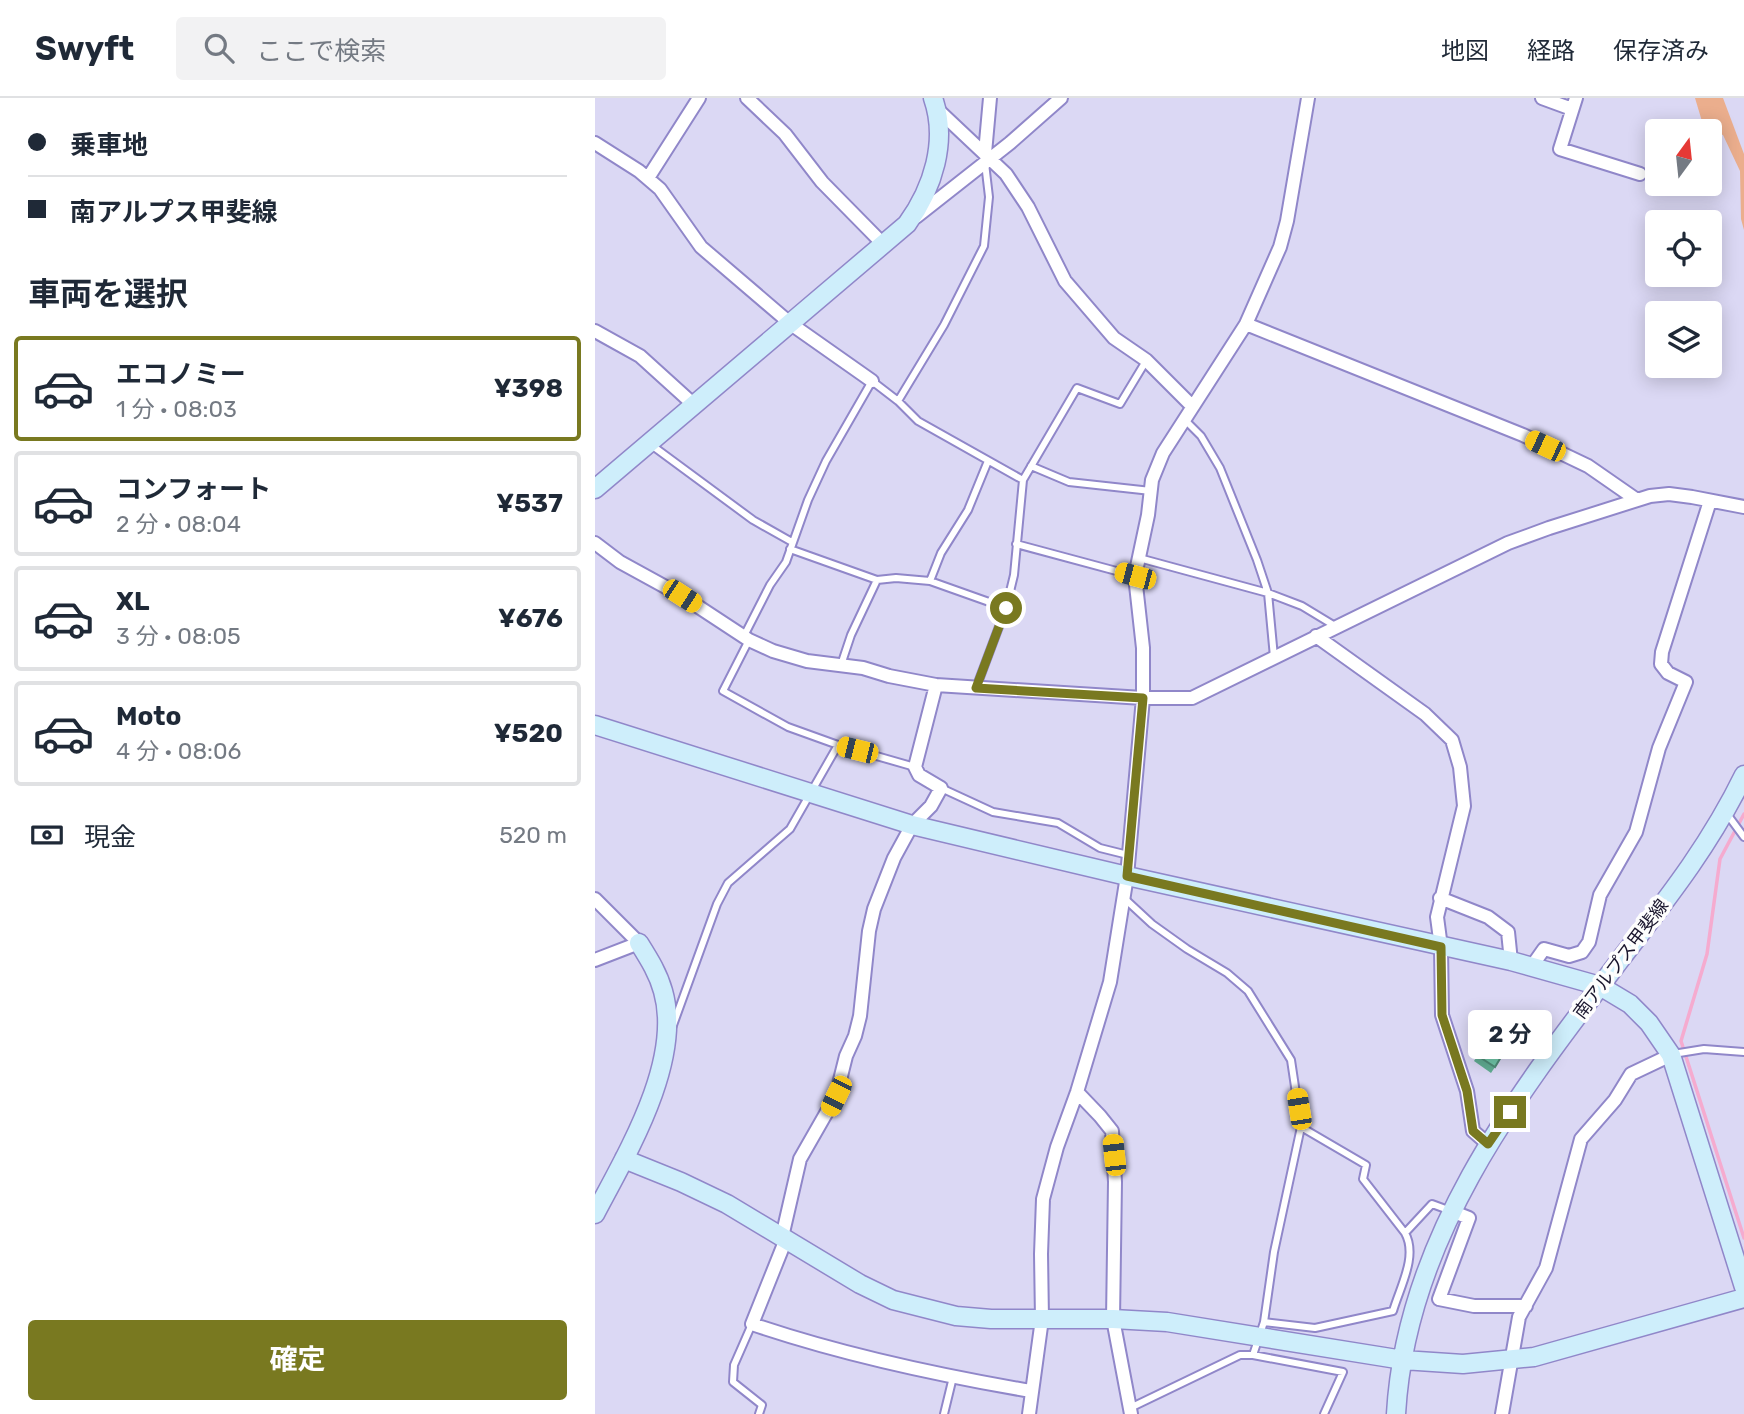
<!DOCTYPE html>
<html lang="ja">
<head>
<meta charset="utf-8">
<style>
	body { margin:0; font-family:Rubik,"Noto Sans JP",sans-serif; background:#f2f2f3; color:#1f2937; height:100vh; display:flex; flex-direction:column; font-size:26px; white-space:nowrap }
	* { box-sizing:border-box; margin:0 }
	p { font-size:23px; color:#747a83 }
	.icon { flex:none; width:38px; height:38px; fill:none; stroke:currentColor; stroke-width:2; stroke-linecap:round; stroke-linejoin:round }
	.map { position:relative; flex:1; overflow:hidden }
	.details { display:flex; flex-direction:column; background:#fff; width:595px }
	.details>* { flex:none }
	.guide { display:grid; align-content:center; height:154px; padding:0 28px; background:#fff }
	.needle { width:46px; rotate:15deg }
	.tools { position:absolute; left:1050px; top:21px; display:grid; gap:14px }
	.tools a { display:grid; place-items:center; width:77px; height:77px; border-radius:7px; background:#fff; box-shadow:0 4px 18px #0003; font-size:35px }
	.end { position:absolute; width:32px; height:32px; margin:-16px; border:9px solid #797920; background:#fff; box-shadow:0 0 0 4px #fff }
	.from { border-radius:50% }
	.bubble { position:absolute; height:49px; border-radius:7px; background:#fff; box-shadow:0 4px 18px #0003; font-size:23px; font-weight:700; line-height:49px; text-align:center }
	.car { position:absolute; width:21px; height:42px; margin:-21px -10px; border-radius:9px; box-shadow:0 0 5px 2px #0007; background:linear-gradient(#f5c518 24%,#345 0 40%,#f5c518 0 76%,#345 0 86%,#f5c518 0) }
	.guide b { display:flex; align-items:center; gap:24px; height:66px; font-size:26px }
	.guide b+b { border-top:2px solid #e0e1e3 }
	.guide i { width:18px; height:18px; background:#1f2937 }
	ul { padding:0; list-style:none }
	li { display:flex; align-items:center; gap:21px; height:105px; margin:0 14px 10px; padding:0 14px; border:4px solid #e0e1e3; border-radius:7px }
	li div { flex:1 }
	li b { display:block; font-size:26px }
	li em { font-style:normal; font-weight:700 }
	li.current { border-color:#797920 }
	li>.icon { width:63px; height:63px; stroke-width:1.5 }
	h2 { padding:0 28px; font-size:32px; line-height:84px }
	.pay { display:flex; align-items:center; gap:18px; height:77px; padding:0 28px; font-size:26px }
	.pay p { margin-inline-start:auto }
	.action { display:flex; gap:14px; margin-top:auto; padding:14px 28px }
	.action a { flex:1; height:80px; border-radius:7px; background:#797920; color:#fff; font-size:28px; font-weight:700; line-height:80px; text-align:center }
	header { display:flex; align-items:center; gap:42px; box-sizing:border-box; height:98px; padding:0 35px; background:#fff; border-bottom:2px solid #e0e1e3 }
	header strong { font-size:33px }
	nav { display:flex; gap:38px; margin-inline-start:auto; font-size:24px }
	.search { width:490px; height:63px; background:#f2f2f3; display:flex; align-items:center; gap:18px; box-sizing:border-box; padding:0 24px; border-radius:7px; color:#747a83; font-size:26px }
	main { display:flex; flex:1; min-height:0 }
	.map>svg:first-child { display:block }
	.green { fill:#ebae8d }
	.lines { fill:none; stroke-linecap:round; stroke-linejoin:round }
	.stream { stroke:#f5abcf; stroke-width:3.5 }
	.lane-casing { stroke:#9087c9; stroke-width:10 }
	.street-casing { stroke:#9087c9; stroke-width:16 }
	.secondary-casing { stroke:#9087c9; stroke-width:21 }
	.lane { stroke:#fff; stroke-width:6 }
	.street { stroke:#fff; stroke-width:12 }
	.secondary { stroke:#ceeefb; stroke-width:18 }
	.wall { fill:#61ad93 }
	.building { fill:#71c9ab; stroke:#4f8d78; stroke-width:2 }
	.route { stroke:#797920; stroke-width:9 }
	.labels { text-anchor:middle; stroke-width:7; stroke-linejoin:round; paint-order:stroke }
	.street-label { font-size:18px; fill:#18142c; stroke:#fdfdfd }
</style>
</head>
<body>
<header>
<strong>Swyft</strong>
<div class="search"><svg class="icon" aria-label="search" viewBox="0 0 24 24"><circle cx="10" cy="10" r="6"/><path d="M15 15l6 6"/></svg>ここで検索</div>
<nav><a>地図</a><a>経路</a><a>保存済み</a></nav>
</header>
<main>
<section class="details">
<div class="guide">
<b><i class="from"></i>乗車地</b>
<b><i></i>南アルプス甲斐線</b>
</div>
<h2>車両を選択</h2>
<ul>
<li class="current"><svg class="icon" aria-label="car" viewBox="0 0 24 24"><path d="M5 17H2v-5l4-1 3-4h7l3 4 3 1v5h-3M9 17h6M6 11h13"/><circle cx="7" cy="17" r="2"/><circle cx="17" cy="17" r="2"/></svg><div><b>エコノミー</b><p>1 分 · 08:03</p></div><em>¥398</em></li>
<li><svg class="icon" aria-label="car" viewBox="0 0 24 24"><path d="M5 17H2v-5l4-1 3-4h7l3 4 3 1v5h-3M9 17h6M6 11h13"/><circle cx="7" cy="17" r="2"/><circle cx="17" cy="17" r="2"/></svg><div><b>コンフォート</b><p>2 分 · 08:04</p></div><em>¥537</em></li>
<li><svg class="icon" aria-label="car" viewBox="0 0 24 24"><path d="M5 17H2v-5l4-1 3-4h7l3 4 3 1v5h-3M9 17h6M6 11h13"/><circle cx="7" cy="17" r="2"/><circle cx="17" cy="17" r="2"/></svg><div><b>XL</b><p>3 分 · 08:05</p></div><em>¥676</em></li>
<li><svg class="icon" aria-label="car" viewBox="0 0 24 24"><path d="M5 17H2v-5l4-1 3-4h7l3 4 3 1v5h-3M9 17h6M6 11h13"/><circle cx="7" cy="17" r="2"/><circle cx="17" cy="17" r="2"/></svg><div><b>Moto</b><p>4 分 · 08:06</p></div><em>¥520</em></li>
</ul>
<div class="pay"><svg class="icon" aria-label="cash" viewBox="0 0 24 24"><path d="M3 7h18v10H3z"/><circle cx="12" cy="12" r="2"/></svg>現金<p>520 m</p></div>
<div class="action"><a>確定</a></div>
</section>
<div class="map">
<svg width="1149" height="1316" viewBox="0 0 1149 1316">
	<rect width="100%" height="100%" fill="#dbd8f4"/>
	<path class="green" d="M1100,0H1128L1149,56V132L1146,121L1145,73L1128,37L1109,30Z"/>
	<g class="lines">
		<path class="stream" d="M1149,716L1125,761L1112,856L1086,943L1149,1140"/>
		<g class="lane-casing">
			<path id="lane" d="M303,303L349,227L389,148L394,99L390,65
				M590,322L606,338L625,370L662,462L673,495L679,559
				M55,346L158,422L197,444
				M436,368L474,384L556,393
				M421,446L540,478
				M195,451L282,482L301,480L335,483L411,510
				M544,460L673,495L707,508L740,528
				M335,483L346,455L373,412L393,363
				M149,538L175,487L191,464L213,402L231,363L277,283L303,303L323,323L428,382
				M154,542L128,593L193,629L243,647L320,669
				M246,567L256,537L282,482
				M381,590L411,510L419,477L428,382L482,290L525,306L551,263
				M346,690L398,714L463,725L505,750L533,757
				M1132,716L1149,739
				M530,801L557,826L592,851L632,875L653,893L696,962L706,1029L771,1067L768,1081L810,1135L837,1106L856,1113
				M77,930L122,806L133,785L195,731L243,647
				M1078,956L1109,951L1149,954
				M669,1224L679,1154L706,1029
				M157,1226L139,1267L138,1284L167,1307L164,1316
				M658,1257L669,1224L720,1230L798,1213C805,1189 823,1158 810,1135
				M535,1310L645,1257H658L748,1274L729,1316
				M349,1316L358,1279"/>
		</g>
		<g class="street-casing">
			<path id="street" d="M152,0L190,36L227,84L289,147
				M947,0L977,11
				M981,0L965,51L1045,76
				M341,10L411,76L433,109L470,183L519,240L551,262L597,308
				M0,45L44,73L65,91L106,149L196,226L277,283
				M390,55L395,0
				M53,80L104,0
				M321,119L415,45L466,0
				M651,226L928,337L993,368L1042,402
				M0,233L45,258L98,306
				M0,445L25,464L87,498L154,542L178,553L212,563L268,570L294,578L341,587L548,600H597L913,445L954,430L1055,398L1074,396L1097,399L1149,409
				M721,538L830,616L857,642L865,669L869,708L842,819L846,849L847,917L872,993L878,1033L893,1046
				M845,800L893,819L913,834L916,863
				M0,801L44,845L0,862
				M937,868L949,851L974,858L987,854L994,844L1005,797L1041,734L1064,650L1091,584L1073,575L1066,566L1067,554L1115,403
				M482,994L505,1018L517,1033L520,1084L518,1221L536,1316
				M856,1113L874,1120L844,1201L879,1208H931
				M187,1139L205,1061L241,998L251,958L260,938L265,918L274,833L279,811L299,760L317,727L336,708L346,690L324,677L320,669L341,587
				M191,1141L157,1226C248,1257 342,1277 436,1293
				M434,1316L447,1221L446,1156L448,1101L462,1049L482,994L515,884L532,778L548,600V550L540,478L553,417L557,382L568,355L651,226L685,149L692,123L713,0
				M907,1316L924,1219L951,1170L986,1041L1020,1002L1036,976L1076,957"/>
		</g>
		<g class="secondary-casing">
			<path id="secondary" d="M0,391L312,126C338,90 353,43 338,0
				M0,627L317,727L532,778L916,863L1005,888L1035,906L1054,925L1076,957L1149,1189
				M29,1061L86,1084L132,1106L265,1186L298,1202L361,1218L396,1221H518L572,1224L808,1262L868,1266L939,1259L1149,1200
				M0,1116C32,1055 88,963 68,893C63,875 54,861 44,845
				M801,1316C811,1139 922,997 1025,862C1072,801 1115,747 1149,677"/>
		</g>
		<use href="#lane" class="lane"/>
		<use href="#street" class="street"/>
		<use href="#secondary" class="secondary"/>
	</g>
	<path class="wall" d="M901,929L900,969L896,975L879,963Z"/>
	<path class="building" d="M901,929L918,939L900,969L883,958Z"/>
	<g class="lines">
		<path class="route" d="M411,510L381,590L548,600L532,778L846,849L847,917L872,993L878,1033L893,1046L915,1014"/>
	</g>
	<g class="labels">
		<g class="street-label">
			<text transform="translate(1026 861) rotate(-53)" y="6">南アルプス甲斐線</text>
		</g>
	</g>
</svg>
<div class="tools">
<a><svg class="needle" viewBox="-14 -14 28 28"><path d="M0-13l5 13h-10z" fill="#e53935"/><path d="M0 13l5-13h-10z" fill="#747a83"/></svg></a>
<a><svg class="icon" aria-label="locate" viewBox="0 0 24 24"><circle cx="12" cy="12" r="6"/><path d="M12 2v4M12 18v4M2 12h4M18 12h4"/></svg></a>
<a><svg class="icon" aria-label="layers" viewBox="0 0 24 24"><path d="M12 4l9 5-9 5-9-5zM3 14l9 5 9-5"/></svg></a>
</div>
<i class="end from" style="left:411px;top:510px"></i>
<i class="end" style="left:915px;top:1014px"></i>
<div class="bubble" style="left:873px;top:912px;width:84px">2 分</div>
<i class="car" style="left:950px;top:348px;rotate:295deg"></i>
<i class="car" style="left:540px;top:478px;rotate:285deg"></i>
<i class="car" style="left:87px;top:498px;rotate:123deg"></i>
<i class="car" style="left:262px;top:652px;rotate:284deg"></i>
<i class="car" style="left:241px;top:998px;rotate:206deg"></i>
<i class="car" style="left:704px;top:1011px;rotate:351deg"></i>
<i class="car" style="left:519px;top:1057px;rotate:354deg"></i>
</div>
</main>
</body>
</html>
